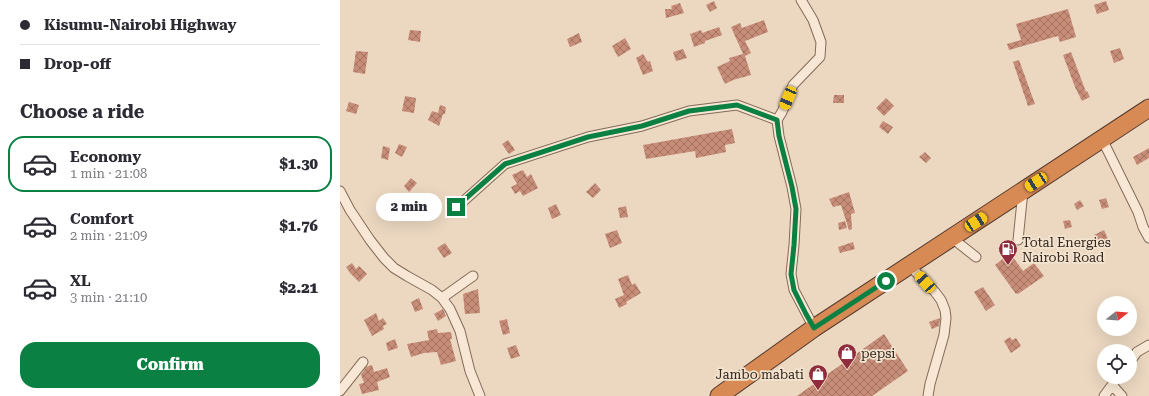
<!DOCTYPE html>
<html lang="en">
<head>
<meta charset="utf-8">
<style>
	body { margin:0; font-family:"Roboto Serif",serif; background:#f7f7f7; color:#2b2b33; height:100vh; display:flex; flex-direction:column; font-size:15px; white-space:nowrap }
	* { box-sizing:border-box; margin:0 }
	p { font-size:13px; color:#7c7c81 }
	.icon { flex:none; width:22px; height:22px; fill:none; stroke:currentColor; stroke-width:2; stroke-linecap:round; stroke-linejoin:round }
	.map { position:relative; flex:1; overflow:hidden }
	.details { display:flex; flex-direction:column; background:#fff; width:340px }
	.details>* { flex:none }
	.hud { display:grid; align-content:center; height:88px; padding:0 20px; background:#fff }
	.needle { width:26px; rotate:73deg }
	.controls { position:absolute; left:757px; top:296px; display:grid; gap:8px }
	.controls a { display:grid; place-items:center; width:40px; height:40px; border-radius:50%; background:#fff; box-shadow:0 4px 16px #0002; font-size:20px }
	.end { position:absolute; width:18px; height:18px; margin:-9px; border:5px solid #0b8043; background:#fff; box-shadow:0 0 0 2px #fff }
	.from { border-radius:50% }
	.bubble { position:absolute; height:28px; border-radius:14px; background:#fff; box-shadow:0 4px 16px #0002; font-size:13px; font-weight:800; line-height:28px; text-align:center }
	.car { position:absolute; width:12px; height:24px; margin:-12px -6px; border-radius:5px; box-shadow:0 0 3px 1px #0007; background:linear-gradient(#f5c518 24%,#345 0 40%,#f5c518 0 76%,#345 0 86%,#f5c518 0) }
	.hud b { display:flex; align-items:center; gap:14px; height:38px; font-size:15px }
	.hud b+b { border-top:1px solid #e1e1e2 }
	.hud i { width:10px; height:10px; background:#2b2b33 }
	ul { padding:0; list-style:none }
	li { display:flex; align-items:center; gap:12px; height:56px; margin:0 8px 6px; padding:0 12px; border:2px solid transparent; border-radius:16px }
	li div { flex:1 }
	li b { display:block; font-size:15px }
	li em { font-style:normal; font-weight:800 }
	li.selected { border-color:#0b8043 }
	li>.icon { width:36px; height:36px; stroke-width:1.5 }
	h2 { padding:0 20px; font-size:18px; line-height:48px }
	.action { display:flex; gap:8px; margin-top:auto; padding:8px 20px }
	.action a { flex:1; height:46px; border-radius:16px; background:#0b8043; color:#fff; font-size:16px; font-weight:800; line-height:46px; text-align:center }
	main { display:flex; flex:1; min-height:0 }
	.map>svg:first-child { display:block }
	.building { fill:url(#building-cross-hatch) }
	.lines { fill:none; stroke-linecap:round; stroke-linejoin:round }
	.street-casing { stroke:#846a59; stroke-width:11 }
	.highway-casing { stroke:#52392e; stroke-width:19 }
	.street { stroke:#f7e7d4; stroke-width:9 }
	.highway { stroke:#d88a54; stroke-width:17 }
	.route { stroke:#0b8043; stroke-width:5 }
	.labels { text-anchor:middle; stroke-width:3.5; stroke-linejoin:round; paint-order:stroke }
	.poi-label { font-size:13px; fill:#34251d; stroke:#f3e4d0; text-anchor:start }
</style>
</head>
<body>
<main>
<section class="details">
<div class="hud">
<b><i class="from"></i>Kisumu-Nairobi Highway</b>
<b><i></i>Drop-off</b>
</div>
<h2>Choose a ride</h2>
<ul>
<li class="selected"><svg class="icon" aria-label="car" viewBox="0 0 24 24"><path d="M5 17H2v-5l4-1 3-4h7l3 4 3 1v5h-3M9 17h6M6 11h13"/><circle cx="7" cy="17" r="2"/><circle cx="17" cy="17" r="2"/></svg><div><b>Economy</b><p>1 min · 21:08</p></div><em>$1.30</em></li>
<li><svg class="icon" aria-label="car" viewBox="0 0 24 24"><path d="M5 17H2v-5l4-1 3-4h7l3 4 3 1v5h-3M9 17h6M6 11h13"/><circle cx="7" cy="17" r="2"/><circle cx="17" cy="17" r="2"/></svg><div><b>Comfort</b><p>2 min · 21:09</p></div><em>$1.76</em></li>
<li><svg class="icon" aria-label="car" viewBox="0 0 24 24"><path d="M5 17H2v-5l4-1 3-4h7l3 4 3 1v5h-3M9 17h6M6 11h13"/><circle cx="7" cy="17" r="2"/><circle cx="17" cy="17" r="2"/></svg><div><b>XL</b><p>3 min · 21:10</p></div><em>$2.21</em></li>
</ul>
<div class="action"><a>Confirm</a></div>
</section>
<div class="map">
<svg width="809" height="396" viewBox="0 0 809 396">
	<defs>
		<pattern id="building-cross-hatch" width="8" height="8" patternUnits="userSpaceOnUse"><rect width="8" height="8" fill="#c88d78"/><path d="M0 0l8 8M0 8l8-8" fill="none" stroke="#a37362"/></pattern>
	</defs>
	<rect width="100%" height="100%" fill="#ecd8c1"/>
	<path class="building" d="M374,1L377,8L370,12L366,5Z
		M766,1L769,10L757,14L754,5Z
		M340,3L344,13L326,18L325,9H332L331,6Z
		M728,9L736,37L720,42L718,36L669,50L667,44L681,40L676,24Z
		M424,20L428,32L405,41L411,53L405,56L411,75L393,80L385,84L377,67L390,61L389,58L403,54L391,27L400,23L402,28Z
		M379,27L382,35L365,41V43L354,47L350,34L361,30L362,33Z
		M70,30L81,31L80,42L68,40Z
		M239,33L242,42L230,47L227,39Z
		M285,38L291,49L278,57L272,46Z
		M780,48L784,59L774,63L770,51Z
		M343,49L347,58L336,61L333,52Z
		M16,51L28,52L25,74L13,72Z
		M731,52L746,92L747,91L750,97L742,101L735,87L723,55Z
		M303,54L308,62L310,61L313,71L303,75L296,58Z
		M679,60L695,104L688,106L673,62Z
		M494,95H504V103H493Z
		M65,96L76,98L74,113L62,111Z
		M546,98L554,106L544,116L536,108Z
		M9,102L19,105L16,114L6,111Z
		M100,105L106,107L105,114H103L99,126L88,120L92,111L98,113Z
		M543,121L553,127L548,134L539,127Z
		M392,129L395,143L385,145L386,152L356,158L355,151L306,159L303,145Z
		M168,140L175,150L169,154L162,144Z
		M59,144L67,147L62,157L55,153Z
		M43,146L50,148L48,160L41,158Z
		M809,148V158L797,165L793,157Z
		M585,152L591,158L586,163L579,157Z
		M183,170L187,177L191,174L198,188L183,196L180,191L175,194L171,187L177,184L172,175Z
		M71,178L77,183L69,192L64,186Z
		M255,183L261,190L253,198L246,192Z
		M509,192L515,213L511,214L512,229L509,230L501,205L493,207L489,199Z
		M766,198L769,207L762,209L759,200Z
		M740,200L744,206L737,210L734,204Z
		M60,204L66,214L59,219L53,209Z
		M216,204L221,215L212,219L208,208Z
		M286,206L288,217L280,218L278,208Z
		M730,220L732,227L725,229L723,221Z
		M505,221L507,228L499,230L498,223Z
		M277,230L282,243L270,248L265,234Z
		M764,230L768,239L757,243L754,235Z
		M513,242L515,249L500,253L498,247Z
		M105,243L112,253L104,258L97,248Z
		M670,253L683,271L694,263L704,276L678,294L677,293L676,294L655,265Z
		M12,263L16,269L19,266L27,274L19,282L10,273L6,267Z
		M288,275L292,285L295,283L301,293L286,302L287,304L279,308L275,299L284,295L278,279Z
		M643,287L655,305L646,311L634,292Z
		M138,289L140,313L125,314L123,294Z
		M79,298L83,309L75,312L71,302Z
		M103,309L106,316L98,321L94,314Z
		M36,313L39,321L43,318L47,324L43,326L44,329L32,336L24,320Z
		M600,318L599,326L592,329L589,322Z
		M167,319L170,333L163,335L159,321Z
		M97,329L98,333L111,332L112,339H110L116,361L101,365L97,352L84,353L71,357L67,344L89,340L87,331Z
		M544,334L568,371L532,396H457Z
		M670,337L672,340L676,338L681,346L671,353L664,341Z
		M55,339L58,348L48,351L46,343Z
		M176,345L180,356L171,359L167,348Z
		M32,365L34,372L47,368L50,377L37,382L39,390L22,394L19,384L24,383L21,375L26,367Z"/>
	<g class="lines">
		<g class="street-casing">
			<path id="street" d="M461,0L473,20L481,42L480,57L453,85L442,112L437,120L439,136L452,187L456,209L454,245L451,274L454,290L474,328
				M762,139L798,212L803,227L809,238
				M0,191L10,210L30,240L44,258L54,268L67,276L92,290L102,298L110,309L120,331L130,371L140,396
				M117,207L165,164L248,137L302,126L349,111L397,105L437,120
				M612,238L636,257
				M678,240L683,191
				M570,266L595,292L601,300L605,310L606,318L604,335L590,384L588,396
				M102,298L133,276
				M790,362L797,352L809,345
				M772,385L782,396
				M0,391L23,362
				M764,396L778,377"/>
		</g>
		<g class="highway-casing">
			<path id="highway" d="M379,396L474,328L809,108"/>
		</g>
		<use href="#street" class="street"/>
		<use href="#highway" class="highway"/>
	</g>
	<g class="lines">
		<path class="route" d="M116,207L165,164L248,137L302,126L349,111L397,105L437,120L439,136L452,187L456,209L454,245L451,274L454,290L466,314L474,328L546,281"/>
	</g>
	<defs>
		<g id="fuel-pin" transform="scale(1)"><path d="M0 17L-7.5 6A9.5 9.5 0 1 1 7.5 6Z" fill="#902c3c" stroke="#f3e4d0"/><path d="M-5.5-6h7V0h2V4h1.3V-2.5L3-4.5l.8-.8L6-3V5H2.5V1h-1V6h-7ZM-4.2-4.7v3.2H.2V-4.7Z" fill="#fff"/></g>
		<g id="shop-pin" transform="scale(1)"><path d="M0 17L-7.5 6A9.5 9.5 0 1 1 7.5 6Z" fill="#902c3c" stroke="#f3e4d0"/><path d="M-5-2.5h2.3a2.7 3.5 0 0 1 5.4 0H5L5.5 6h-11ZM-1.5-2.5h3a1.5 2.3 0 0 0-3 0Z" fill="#fff"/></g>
	</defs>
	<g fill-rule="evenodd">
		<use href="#fuel-pin" x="668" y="249"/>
		<use href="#shop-pin" x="507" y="353"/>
		<use href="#shop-pin" x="478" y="374"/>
	</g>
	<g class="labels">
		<g class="poi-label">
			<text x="682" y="247">Total Energies<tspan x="682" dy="15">Nairobi Road</tspan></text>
			<text x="521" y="358">pepsi</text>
			<text x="464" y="379" text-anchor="end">Jambo mabati</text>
		</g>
	</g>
</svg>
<div class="controls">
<a><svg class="needle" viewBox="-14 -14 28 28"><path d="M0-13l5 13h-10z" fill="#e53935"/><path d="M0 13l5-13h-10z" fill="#7c7c81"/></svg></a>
<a><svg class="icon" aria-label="locate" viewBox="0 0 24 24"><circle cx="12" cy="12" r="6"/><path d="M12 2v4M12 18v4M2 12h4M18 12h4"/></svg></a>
</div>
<i class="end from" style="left:546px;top:281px"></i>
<i class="end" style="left:116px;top:207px"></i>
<div class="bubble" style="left:36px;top:193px;width:66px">2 min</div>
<i class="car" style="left:448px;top:98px;rotate:203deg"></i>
<i class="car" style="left:696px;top:182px;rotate:237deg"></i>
<i class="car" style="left:636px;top:222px;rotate:57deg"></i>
<i class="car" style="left:585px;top:282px;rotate:318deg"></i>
</div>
</main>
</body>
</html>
